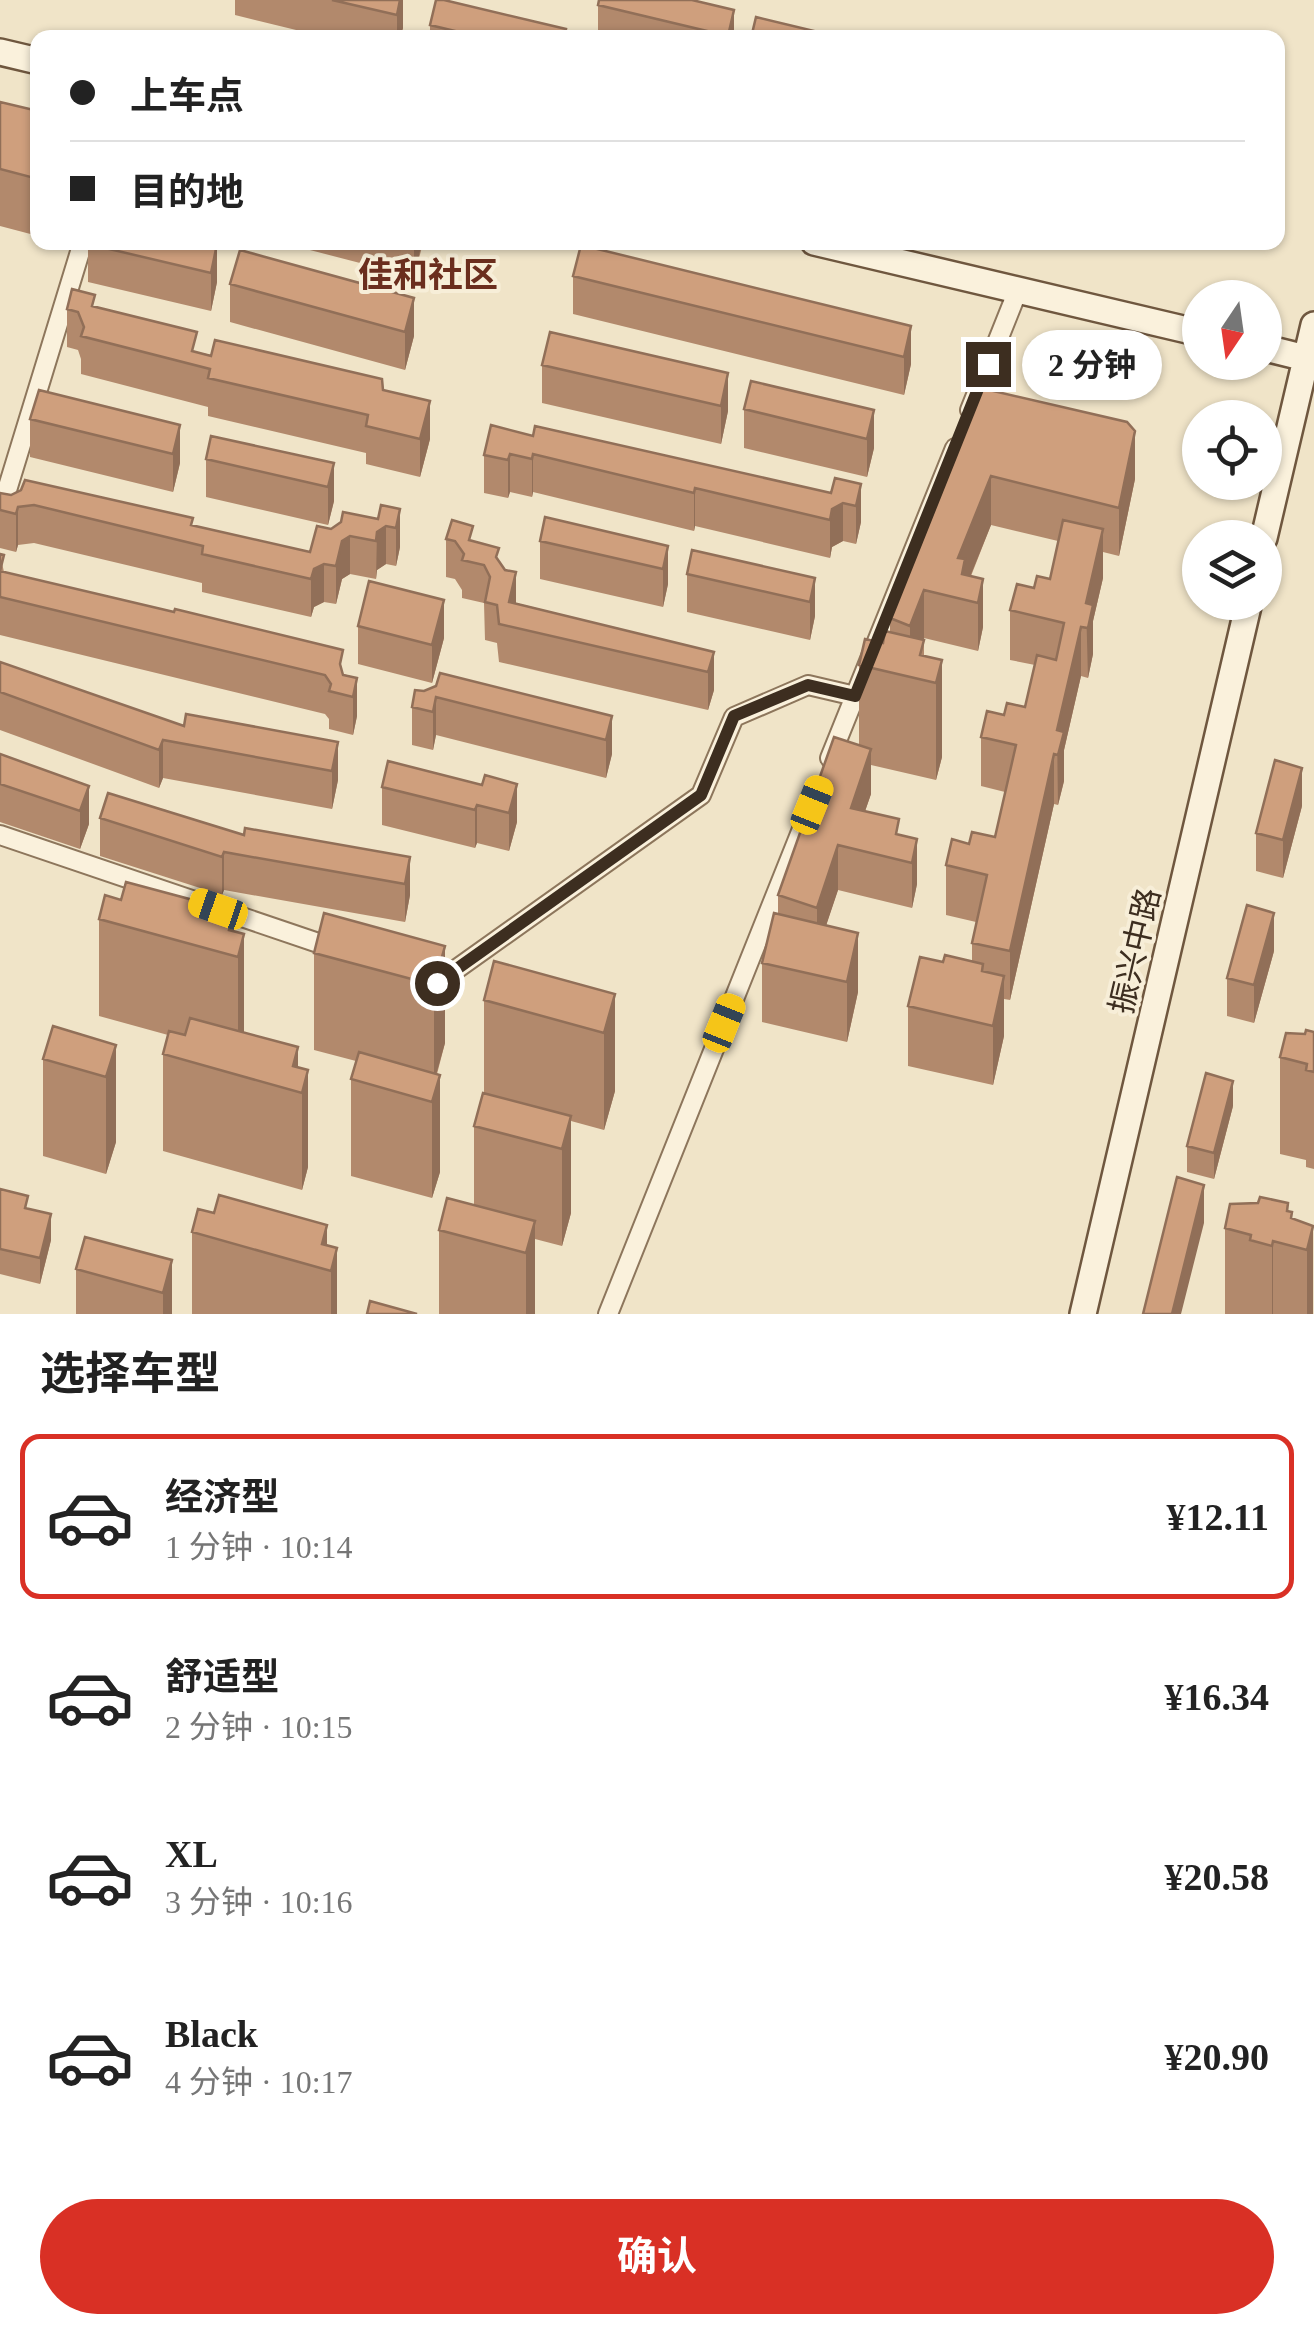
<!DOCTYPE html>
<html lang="zh">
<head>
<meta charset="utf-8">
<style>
	body { margin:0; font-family:"Times New Roman","Noto Sans SC",serif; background:#f6f6f6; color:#222; height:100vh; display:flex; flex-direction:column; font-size:38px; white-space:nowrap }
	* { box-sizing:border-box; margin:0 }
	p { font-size:32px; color:#767676 }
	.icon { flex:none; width:55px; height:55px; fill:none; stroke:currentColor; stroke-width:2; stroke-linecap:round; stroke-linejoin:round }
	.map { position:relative; height:1314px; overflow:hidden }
	.sheet { display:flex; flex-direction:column; background:#fff; flex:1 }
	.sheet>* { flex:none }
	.banner { position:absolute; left:30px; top:30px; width:1255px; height:220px; border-radius:20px; box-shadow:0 2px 8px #0004; display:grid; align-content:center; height:220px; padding:0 40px; background:#fff }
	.needle { width:65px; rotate:193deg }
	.buttons { position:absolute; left:1182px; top:280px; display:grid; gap:20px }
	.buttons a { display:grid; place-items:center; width:100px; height:100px; border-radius:50%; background:#fff; box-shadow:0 2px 8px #0004; font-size:50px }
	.end { position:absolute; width:45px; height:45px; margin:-22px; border:12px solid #3d2e20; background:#fff; box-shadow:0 0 0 5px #fff }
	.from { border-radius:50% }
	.bubble { position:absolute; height:70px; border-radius:35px; background:#fff; box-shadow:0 2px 8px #0004; font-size:32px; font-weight:700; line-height:70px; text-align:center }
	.car { position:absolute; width:30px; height:60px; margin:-30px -15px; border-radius:12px; box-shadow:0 0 8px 2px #0007; background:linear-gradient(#f5c518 24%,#345 0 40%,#f5c518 0 76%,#345 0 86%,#f5c518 0) }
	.banner b { display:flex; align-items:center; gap:35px; height:95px; font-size:38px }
	.banner b+b { border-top:2px solid #e0e0e0 }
	.banner i { width:25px; height:25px; background:#222 }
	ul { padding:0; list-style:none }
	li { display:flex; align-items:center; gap:30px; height:165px; margin:0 20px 15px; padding:0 20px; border:5px solid transparent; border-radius:20px }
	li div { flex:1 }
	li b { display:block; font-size:38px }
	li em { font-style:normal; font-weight:700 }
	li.current { border-color:#d93025 }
	li>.icon { width:90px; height:90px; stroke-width:1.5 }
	h2 { padding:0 40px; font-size:45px; line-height:120px }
	.action { display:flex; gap:20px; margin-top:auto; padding:20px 40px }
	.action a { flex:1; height:115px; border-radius:60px; background:#d93025; color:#fff; font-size:40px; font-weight:700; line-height:115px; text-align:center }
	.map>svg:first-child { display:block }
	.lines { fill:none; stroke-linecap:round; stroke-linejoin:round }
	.street-casing { stroke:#8d765c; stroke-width:22 }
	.secondary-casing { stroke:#6f573f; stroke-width:30 }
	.street { stroke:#faf1dc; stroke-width:18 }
	.secondary { stroke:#faf1dc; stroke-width:25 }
	.wall { fill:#b2896c }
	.shaded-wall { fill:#916f58 }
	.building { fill:#cf9f7d; stroke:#916f58; stroke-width:2.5 }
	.route { stroke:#3d2e20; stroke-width:12 }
	.labels { text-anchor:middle; stroke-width:8; stroke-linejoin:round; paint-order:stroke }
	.street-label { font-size:32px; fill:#3d2e20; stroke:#f7eed8 }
	.neighbourhood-label { font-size:35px; font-weight:bold; fill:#6b2e1e; stroke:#f7eed8 }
</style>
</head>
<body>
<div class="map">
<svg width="1314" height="1314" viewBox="0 0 1314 1314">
	<rect width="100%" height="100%" fill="#f0e4c8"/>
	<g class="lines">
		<g class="street-casing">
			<path id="street" d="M970,410L1018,290
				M0,513L83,242
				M830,758L955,448
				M0,835L336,949
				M427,980L437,983L701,795L734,717L808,685L855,696
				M608,1314L802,829"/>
		</g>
		<g class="secondary-casing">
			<path id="secondary" d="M0,52L38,61
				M814,242L1200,333
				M1265,348L1314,360
				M1264,538L1314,325
				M1083,1314L1249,602"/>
		</g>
		<use href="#street" class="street"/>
		<use href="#secondary" class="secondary"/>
	</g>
	<path class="wall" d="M235,0H403V28L400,38H329L235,15Z
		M598,5L734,38H598Z
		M430,25L566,38H430Z
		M0,102L38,111V236L0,226Z
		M88,242H210L217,282L211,311L88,282Z
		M279,242H422V247L414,277Z
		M240,250L414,336L405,370L230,322V284Z
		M573,276L911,326V364L904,395L573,314Z
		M95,306L197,352L383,390L430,439L420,477L366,464V453L208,416V407L81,374V359L78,350L67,347V309Z
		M542,365L728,373V411L721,444L542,403Z
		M744,409L874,410V448L867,477L744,448Z
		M30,419L180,425V463L173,492L30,457Z
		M533,436L831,493L861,484V522L856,544L843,541L832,547L830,558L695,526L694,531L533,492L532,497L510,492L508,498L484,493V455Z
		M947,457L1135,479L1119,556L1103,552V578L1093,621V654L1088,678L1081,676L1064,750V781L1058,805L1054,804L1010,1000L1004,999V1036L993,1085L908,1066V1006L943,962L972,961V943L976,922L946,915V865L969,844L995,837L1005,792L981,786V737L1004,715L1025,707L1035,665L1010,660V610L1034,588L1050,579L1058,541L991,525L971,576L983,579V627L978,651L924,638V656L942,660V757L936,780L871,765V794L865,811L899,835L917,839V884L912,908L838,890L826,925L858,992L847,1042L762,1022V963L778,914V895L859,746V665L883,643L890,632V618L900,593V584L914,560L947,476Z
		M206,459L334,463V501L328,525L206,497Z
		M0,493L193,525L310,552L331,529L378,519L400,509V547L396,566L386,564L377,570L376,579L350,574L342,579L336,604L324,602L314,607L311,617L202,592V583L34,543L18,545L16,552L0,548Z
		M446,539L473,541L499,561L516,603L714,652V690L708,710L499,662L497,643L485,640L484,603L462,598V590L455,579L446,577Z
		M540,541L668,546V584L663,607L540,579Z
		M0,554L4,572L357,678V716L353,735L329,729V719L325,714L0,635Z
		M687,574L815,578V616L810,640L687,612Z
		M358,626L444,638L432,683L358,664Z
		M0,662L184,726L338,742V780L332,809L163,778L159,788L0,730Z
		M415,690L612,716V754L606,778L436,735L433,750L412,745V707Z
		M0,754L89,786V824L80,849L0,822Z
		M485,775L517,822L509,851L477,843L475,848L382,825V787L482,785Z
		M1302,806L1283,878L1256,871V833Z
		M100,818L410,857V895L405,922L224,890L222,895L100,856Z
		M99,919L234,931L244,934V1032L298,1067L308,1070V1167L302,1190L163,1151V1054L168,1035L99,1016Z
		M445,946V1043L437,1074L440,1172L432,1198L351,1176V1079L356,1061L314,1050V953Z
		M1274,951L1254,1023L1227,1016V978Z
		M615,994V1091L604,1130L571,1121V1213L562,1246L535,1239V1314H439V1230L474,1205V1126L484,1093V1000Z
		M1314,1031V1169L1306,1167V1160L1280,1154V1057L1305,1034Z
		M116,1045V1142L106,1174L43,1156V1059Z
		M1233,1106L1214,1179L1187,1172V1146Z
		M0,1189L28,1208L51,1240L40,1284L0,1274Z
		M1288,1211L1292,1218L1313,1226V1314H1225V1228Z
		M192,1232L327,1245L337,1314H192Z
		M172,1260V1314H76V1269Z"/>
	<path class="shaded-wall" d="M400,0H403V28L400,38H397V15Z
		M734,10V38H728V36Z
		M414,242H422L414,277Z
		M217,244V282L211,311V273Z
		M414,298V336L405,370V332Z
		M911,326V364L904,395V357Z
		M728,373V411L721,444V406Z
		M430,401V439L420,477V439Z
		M874,410V448L867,477V439Z
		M180,425V463L173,492V454Z
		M1135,431V479L1119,556V508Z
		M510,454V492L508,498V460Z
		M533,454V492L532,497V459Z
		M334,463V501L328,525V487Z
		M991,476V525L965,589L958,558Z
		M861,484V522L856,544V506Z
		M695,488V526L694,531V493Z
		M843,503V541L832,547L830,558V520L832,509Z
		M18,507V545L16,552V514Z
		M400,509V547L396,566V528Z
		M386,526V564L377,570L376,579L377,532Z
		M1103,529V578L1093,621V654L1088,678L1086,603Z
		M350,536V574L342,579L336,604V566L342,541Z
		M668,546V584L663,607V569Z
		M324,564V602L314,607L311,617V579L314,569Z
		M516,572V610L509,602Z
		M815,578V616L810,640V602Z
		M983,579V627L978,651V603Z
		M924,590V638L910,674V626Z
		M444,600V638L432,683V645Z
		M1081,627V676L1064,750V781L1058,805L1057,730Z
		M714,652V690L708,710V672Z
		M942,660V757L936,780V683Z
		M357,678V716L353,735V697Z
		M436,697V735L433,750V712Z
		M612,716V754L606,778V740Z
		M163,740V778L159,788V750Z
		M338,742V780L332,809V771Z
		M871,749V794L852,849L851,808Z
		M1054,754V804L1010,1000V951Z
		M1302,768V806L1283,878V840Z
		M517,784V822L509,851V813Z
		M89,786V824L80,849V811Z
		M477,805V843L475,848V810Z
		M917,839V884L912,908V863Z
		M838,845V890L817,953V908Z
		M224,852V890L222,895V857Z
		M410,857V895L405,922V884Z
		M234,911V956L229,930Z
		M1274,913V951L1254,1023V985Z
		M858,933V992L847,1042V982Z
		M244,934V1031L238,1054V957Z
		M445,946V1043L434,1082V985Z
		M1004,976V1036L993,1085V1026Z
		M615,994V1091L604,1130V1033Z
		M116,1045V1142L106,1174V1077Z
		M298,1047V1092L293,1066Z
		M308,1070V1167L302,1190V1093Z
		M440,1075V1172L432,1198V1102Z
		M1233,1081V1106L1214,1179V1153Z
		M571,1116V1213L562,1246V1149Z
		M1204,1185V1223L1181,1314H1172Z
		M51,1214V1240L40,1284V1258Z
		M535,1221V1314H526V1253Z
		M327,1225V1270L322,1244Z
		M1313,1226V1314H1307V1250Z
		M1273,1241V1314H1272V1246Z
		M337,1248V1314H331V1271Z
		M172,1260V1314H163V1293Z"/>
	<path class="building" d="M332,0H400L397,15Z
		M436,0H444L566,29L564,38H484L430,25Z
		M599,0H692L734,10L728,36L598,5Z
		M756,17L843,38H751Z
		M0,102L38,111V179L0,169Z
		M88,242H210L217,244L211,273L88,244Z
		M581,245L911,326L904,357L573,276Z
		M240,250L414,298L405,332L230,284Z
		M72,289L95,295L92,306L197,332L192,351L211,356L215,340L382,379L383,390L430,401L420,439L366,426L368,415L208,378L210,369L81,336L84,327L78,312L67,309Z
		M550,332L728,373L721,406L542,365Z
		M751,381L874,410L867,439L744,409Z
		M976,387L1127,422L1135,431L1119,508L991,476L958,558L965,559L962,574L983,579L978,603L924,590L910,626L890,618L903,585L900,584L906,558L914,560L954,460L947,457L966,418Z
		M39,390L180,425L173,454L30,419Z
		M491,425L533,436L535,426L831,493L835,478L861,484L856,506L843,503L832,509L830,520L695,488L694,493L533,454L532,459L510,454L508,460L484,455Z
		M211,436L334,463L328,487L206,459Z
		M25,480L193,518L191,525L310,552L317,526L331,529L341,522L343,512L378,519L381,505L400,509L396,528L386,526L377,532L376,541L350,536L342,541L336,566L324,564L314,569L311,579L202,554L203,546L34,505L18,507L16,514L0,510V493L11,495L21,490Z
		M545,517L668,546L663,569L540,541Z
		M452,520L473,526L469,540L499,548L496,557L505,570L516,572L509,602L714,652L708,672L499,624L497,605L485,602L490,577L484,565L462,560L464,554L455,541L446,539Z
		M1063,520L1103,529L1086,603L1093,605L1088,628L1081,627L1057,730L1064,732L1058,755L1054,754L1010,951L972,943L987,875L946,865L952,839L969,844L972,832L995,837L1016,745L981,737L987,711L1004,715L1007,703L1025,707L1037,655L1056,660L1064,623L1010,610L1017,584L1034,588L1037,576L1050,579Z
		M692,550L815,578L810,602L687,574Z
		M0,554L4,555L0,571Z
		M0,571L174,612L175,609L343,650L340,664L343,675L357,678L353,697L329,691L331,684L325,675L0,597Z
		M369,581L444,600L432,645L358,626Z
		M885,631L924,640L920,655L942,660L936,683L859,665L865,639L883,643Z
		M0,662L184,726L186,714L338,742L332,771L163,740L159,750L0,692Z
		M440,673L612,716L606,740L436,697L433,712L412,707L415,690L424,691L436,686Z
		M834,737L871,749L851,808L899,819L896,834L917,839L912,863L838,845L817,908L778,895Z
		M0,754L89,786L80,811L0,784Z
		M1275,760L1302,768L1283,840L1256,833Z
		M388,761L482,785L485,775L517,784L509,813L477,805L475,810L382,787Z
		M108,793L244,835L245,828L410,857L405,884L224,852L222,857L100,818Z
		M126,882L234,911L229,930L244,934L238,957L99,919L105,895L121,900Z
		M1247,905L1274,913L1254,985L1227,978Z
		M324,913L445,946L434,985L314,953Z
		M774,913L858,933L847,982L762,963Z
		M945,955L983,964L982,971L1004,976L993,1026L908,1006L920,957L943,962Z
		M494,961L615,994L604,1033L484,1000Z
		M190,1018L298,1047L293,1066L308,1070L302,1093L163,1054L169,1031L185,1035Z
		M53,1026L116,1045L106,1077L43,1059Z
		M1306,1030L1314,1032V1031V1072L1306,1070L1307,1064L1280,1057L1286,1033L1305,1034Z
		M359,1052L440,1075L432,1102L351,1079Z
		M1206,1073L1233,1081L1214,1153L1187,1146Z
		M483,1093L571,1116L562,1149L474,1126Z
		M1177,1177L1204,1185L1172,1314H1143Z
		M0,1189L28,1196L25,1208L51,1214L40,1258L0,1249Z
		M219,1195L327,1225L322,1244L337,1248L331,1271L192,1232L198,1209L214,1213Z
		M1260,1197L1288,1203L1287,1211L1292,1212L1291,1218L1313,1226L1307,1250L1273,1241L1272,1246L1250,1240L1251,1235L1225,1228L1230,1204L1258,1203Z
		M447,1198L535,1221L526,1253L439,1230Z
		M85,1237L172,1260L163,1293L76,1269Z
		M370,1301L417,1314H367Z"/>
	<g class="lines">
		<path class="route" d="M437,983L701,795L734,716L808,685L855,696L988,364"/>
	</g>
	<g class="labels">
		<g class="street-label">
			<text transform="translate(1135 951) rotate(-77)" y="11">振兴中路</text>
		</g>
		<g class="neighbourhood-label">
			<text x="428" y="287">佳和社区</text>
		</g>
	</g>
</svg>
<div class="buttons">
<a><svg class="needle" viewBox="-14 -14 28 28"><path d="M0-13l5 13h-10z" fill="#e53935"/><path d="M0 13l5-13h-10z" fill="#767676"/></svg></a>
<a><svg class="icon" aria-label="locate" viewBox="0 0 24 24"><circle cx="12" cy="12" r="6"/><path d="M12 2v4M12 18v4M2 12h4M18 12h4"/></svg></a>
<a><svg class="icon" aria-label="layers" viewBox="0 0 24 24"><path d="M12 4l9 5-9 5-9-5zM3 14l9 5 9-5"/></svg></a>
</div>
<i class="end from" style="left:437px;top:983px"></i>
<i class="end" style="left:988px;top:364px"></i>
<div class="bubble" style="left:1022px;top:330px;width:140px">2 分钟</div>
<i class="car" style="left:812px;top:805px;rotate:22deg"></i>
<i class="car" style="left:218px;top:909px;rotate:289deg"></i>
<i class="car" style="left:724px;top:1023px;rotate:22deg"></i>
<div class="banner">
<b><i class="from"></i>上车点</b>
<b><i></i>目的地</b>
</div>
</div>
<section class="sheet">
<h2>选择车型</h2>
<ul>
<li class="current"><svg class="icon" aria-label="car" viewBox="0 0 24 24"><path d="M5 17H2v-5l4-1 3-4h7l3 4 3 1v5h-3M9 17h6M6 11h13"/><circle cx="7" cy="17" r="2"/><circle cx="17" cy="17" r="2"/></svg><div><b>经济型</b><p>1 分钟 · 10:14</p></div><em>¥12.11</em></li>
<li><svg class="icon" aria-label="car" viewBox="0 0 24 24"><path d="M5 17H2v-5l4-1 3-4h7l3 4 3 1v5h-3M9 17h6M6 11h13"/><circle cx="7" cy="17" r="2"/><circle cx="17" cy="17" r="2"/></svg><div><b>舒适型</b><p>2 分钟 · 10:15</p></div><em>¥16.34</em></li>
<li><svg class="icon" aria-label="car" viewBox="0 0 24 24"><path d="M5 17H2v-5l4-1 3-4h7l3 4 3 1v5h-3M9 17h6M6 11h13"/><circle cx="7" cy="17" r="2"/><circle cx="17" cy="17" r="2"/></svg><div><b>XL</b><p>3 分钟 · 10:16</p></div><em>¥20.58</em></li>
<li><svg class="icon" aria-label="car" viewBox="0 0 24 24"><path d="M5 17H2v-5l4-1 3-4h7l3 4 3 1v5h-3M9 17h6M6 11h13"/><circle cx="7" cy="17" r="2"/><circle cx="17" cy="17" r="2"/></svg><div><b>Black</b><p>4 分钟 · 10:17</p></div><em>¥20.90</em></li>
</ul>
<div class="action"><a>确认</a></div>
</section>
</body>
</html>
